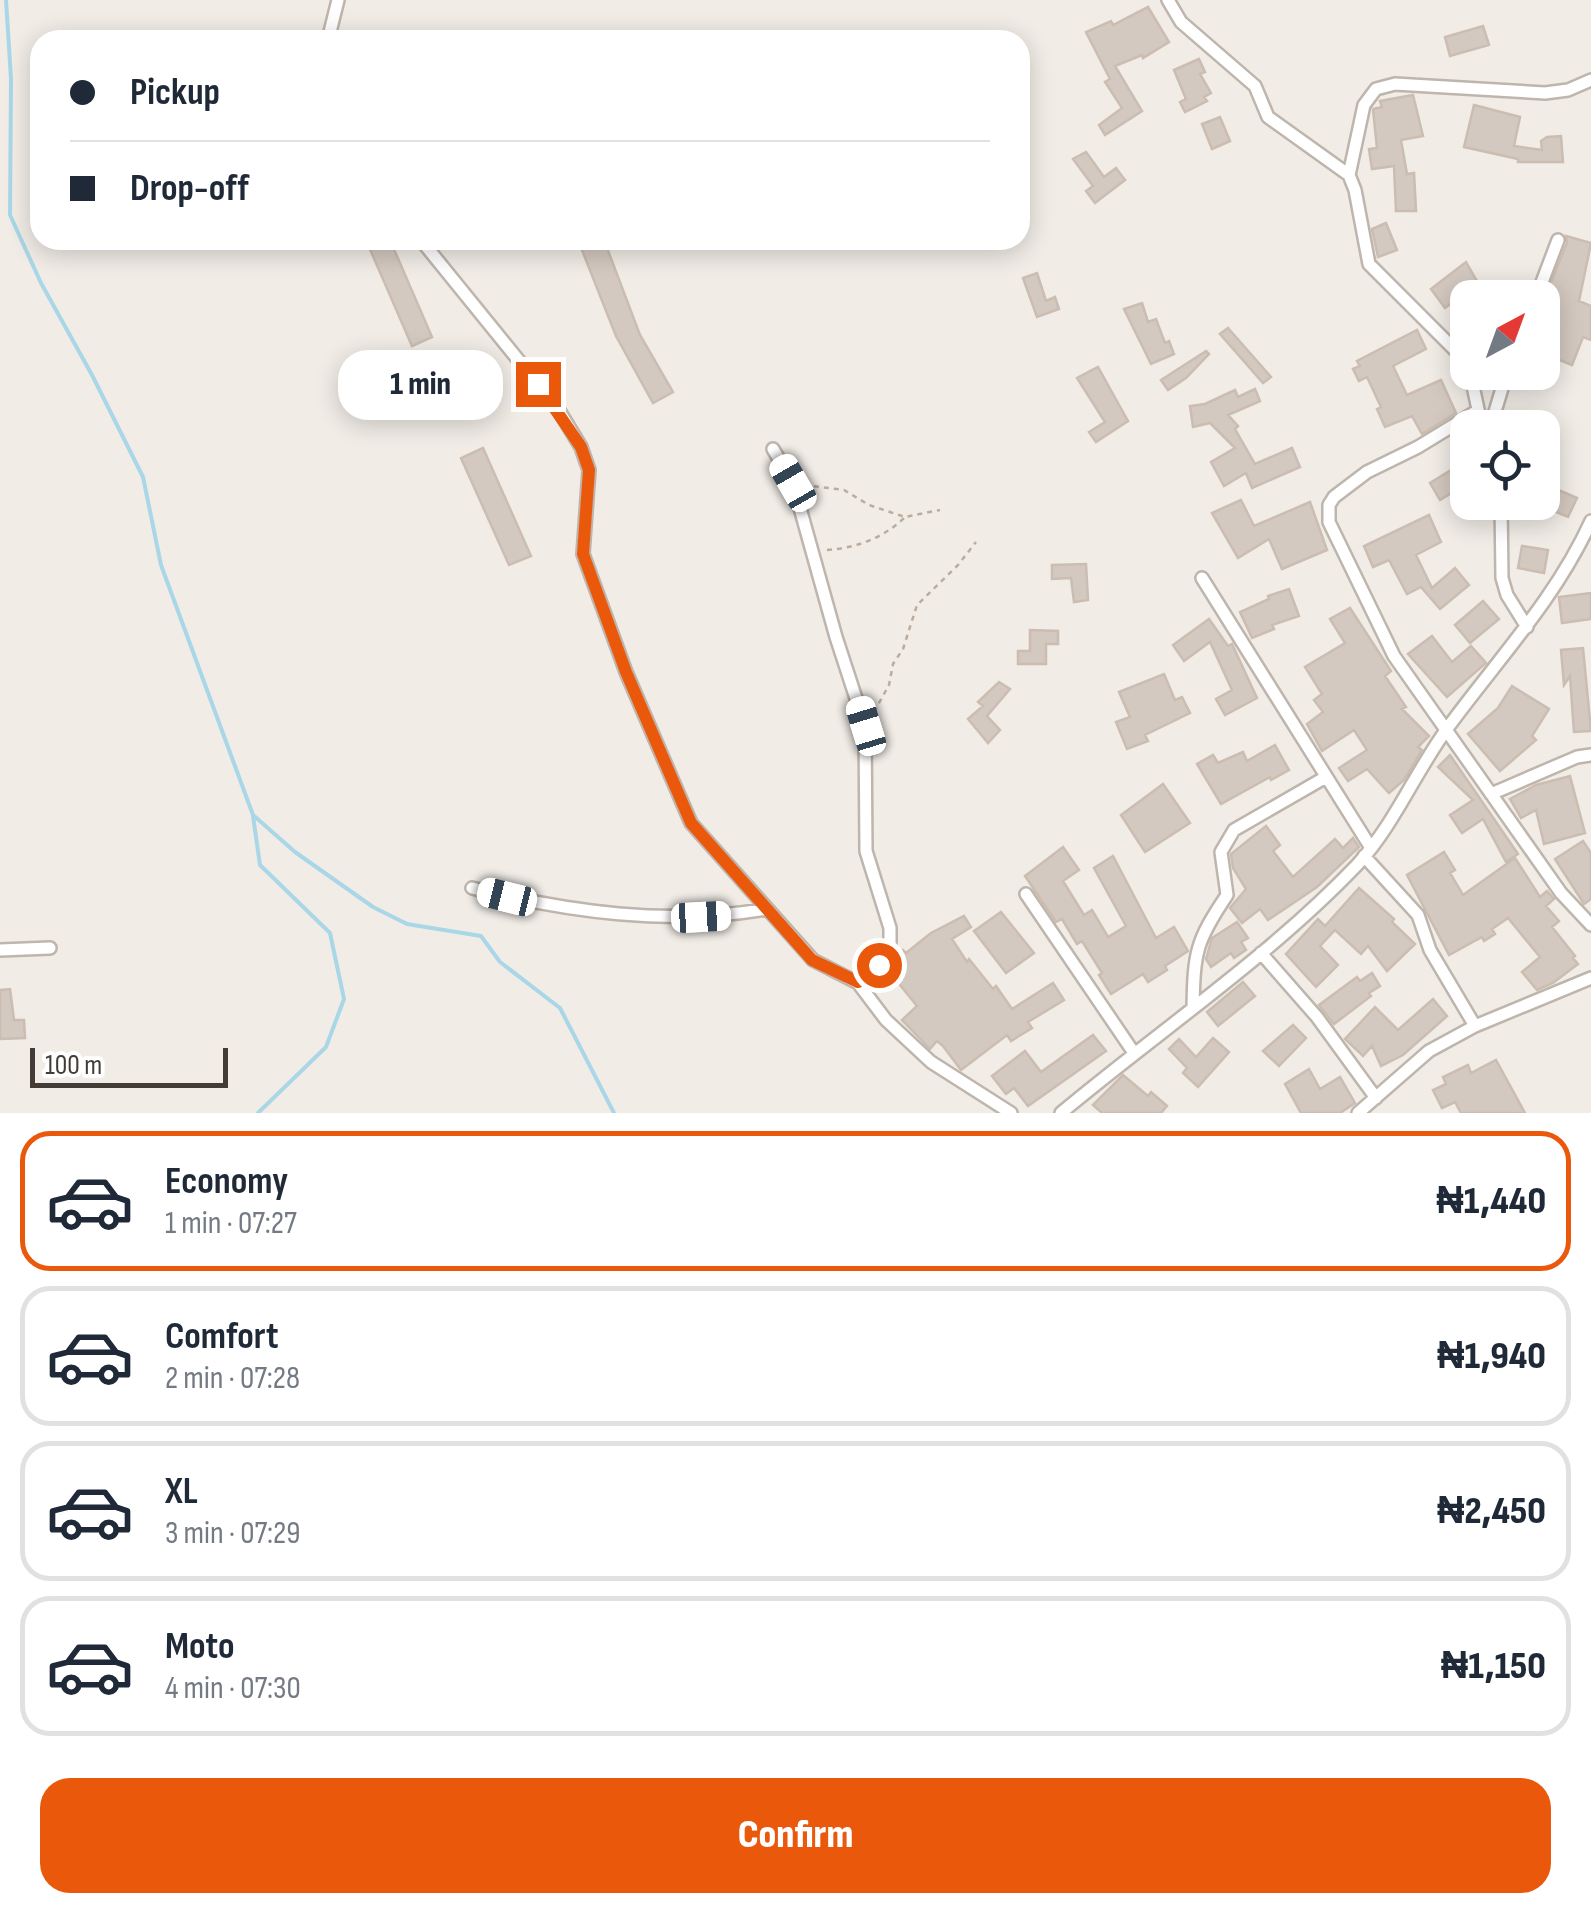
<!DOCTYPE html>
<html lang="en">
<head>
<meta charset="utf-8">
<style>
	body { margin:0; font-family:"Sofia Sans Condensed",sans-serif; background:#f6f6f7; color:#1f2937; height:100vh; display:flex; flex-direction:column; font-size:38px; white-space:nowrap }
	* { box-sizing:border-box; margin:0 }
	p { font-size:32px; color:#747a83 }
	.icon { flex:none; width:55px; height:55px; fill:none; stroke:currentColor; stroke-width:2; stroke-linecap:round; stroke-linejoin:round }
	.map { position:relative; height:1113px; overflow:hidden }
	.side { display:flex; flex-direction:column; background:#fff; flex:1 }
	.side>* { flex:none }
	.top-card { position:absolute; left:30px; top:30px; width:1000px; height:220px; border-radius:30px; box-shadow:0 5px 25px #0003; display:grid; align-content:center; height:220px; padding:0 40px; background:#fff }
	.needle { width:65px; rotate:41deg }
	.fabs { position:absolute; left:1450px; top:280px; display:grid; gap:20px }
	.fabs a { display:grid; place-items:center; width:110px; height:110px; border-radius:20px; background:#fff; box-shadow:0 5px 25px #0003; font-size:50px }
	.scale { position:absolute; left:30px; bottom:25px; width:198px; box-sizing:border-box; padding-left:10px; border:5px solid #433c36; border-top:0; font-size:28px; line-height:35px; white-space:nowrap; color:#433c36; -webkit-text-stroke:8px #fff; paint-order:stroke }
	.end { position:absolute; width:45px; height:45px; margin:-22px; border:12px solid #ea580c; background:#fff; box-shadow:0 0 0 5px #fff }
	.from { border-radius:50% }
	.bubble { position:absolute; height:70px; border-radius:30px; background:#fff; box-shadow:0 5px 25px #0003; font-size:32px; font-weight:800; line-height:70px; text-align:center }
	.car { position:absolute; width:30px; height:60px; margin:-30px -15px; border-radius:12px; box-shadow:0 0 8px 2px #0007; background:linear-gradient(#fff 24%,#345 0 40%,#fff 0 76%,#345 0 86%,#fff 0) }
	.top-card b { display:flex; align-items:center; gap:35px; height:95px; font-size:38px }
	.top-card b+b { border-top:2px solid #e0e1e3 }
	.top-card i { width:25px; height:25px; background:#1f2937 }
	ul { padding:18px 0 0; list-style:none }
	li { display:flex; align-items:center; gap:30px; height:140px; margin:0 20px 15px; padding:0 20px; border:5px solid #e0e1e3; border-radius:30px }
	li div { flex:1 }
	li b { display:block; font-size:38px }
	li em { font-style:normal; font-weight:800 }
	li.active { border-color:#ea580c }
	li>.icon { width:90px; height:90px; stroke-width:1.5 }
	.button { display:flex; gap:20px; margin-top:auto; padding:20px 40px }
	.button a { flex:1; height:115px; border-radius:30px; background:#ea580c; color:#fff; font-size:40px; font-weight:800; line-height:115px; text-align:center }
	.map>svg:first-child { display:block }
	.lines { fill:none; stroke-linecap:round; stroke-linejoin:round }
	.stream { stroke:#a9d7e7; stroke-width:4 }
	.building { fill:#d4c9c0; stroke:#cbbdb1; stroke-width:2.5 }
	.minor-casing { stroke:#beb5ad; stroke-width:16 }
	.path { stroke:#bbac9d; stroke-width:2.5; stroke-dasharray:5 5; stroke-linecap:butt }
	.minor { stroke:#fff; stroke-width:11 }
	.route { stroke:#ea580c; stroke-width:12 }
</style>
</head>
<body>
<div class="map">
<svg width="1591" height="1113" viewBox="0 0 1591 1113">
	<rect width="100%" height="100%" fill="#f1ece6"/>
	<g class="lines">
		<path class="stream" d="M6,0L11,79L10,215L41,283L92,375L143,477L161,565L253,815L295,852L373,907L407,924L481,936L500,962L560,1008L614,1113
			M253,816L260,865L330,933L344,999L326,1047L258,1113"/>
	</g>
	<path class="building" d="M1148,7L1169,42L1143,58L1142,55L1115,66L1142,111L1105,135L1099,125L1122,108L1105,82L1110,79L1086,32L1111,21L1113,25Z
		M1483,26L1489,45L1450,56L1445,37Z
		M1199,59L1205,72L1200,74L1211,93L1204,97L1207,101L1185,112L1180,102L1186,99L1174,70Z
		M1413,95L1423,136L1401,140L1407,174L1414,173L1416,211H1396L1394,166L1372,169L1369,149L1377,148L1373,109L1382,107L1380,101Z
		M1474,105L1520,117L1514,146L1542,150L1541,141L1547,137L1561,136L1563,162H1518V159L1464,147Z
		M1220,117L1230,141L1212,149L1202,124Z
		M1086,152L1104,177L1116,168L1125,180L1095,203L1086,191L1093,186L1073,159Z
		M1386,223L1397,250L1378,257L1372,229Z
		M1566,236L1591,243L1579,301L1591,306V340L1583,337L1572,365L1542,353V305L1567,243Z
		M366,240H390L432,337L412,346Z
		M578,240H604L640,335L673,392L653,403L616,336Z
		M1466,262L1478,283L1445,308L1431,289Z
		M1037,273L1046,301L1055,297L1059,309L1037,317L1023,278Z
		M1142,303L1148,322L1156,319L1165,343L1169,341L1174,354L1151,364L1124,309Z
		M1228,328L1271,377L1263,383L1220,334Z
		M1417,330L1426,349L1393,366L1407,395L1441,380L1456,413L1422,434L1412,416L1385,427L1377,409L1381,407L1367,377L1359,381L1353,369L1360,366L1357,361Z
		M1206,351L1209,354L1186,378L1168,390L1161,380Z
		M1098,367L1128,421L1096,442L1089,432L1105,422L1077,378Z
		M1255,389L1260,401L1228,415L1238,426L1235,429L1255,464L1292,448L1300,467L1252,488L1246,473L1224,486L1211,462L1235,448L1210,423L1193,427L1190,406L1205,404L1235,390L1238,397Z
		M483,448L531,556L509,565L461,458Z
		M1456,467L1466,484L1440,500L1430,483Z
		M1542,483L1577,498L1568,517L1542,506Z
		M1241,500L1254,526L1310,502L1327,550L1282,569L1269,539L1238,558L1212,513Z
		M1429,515L1441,542L1416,555L1432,588L1455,568L1469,585L1440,609L1421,587L1407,594L1389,560L1373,567L1364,546Z
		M1522,546L1548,550L1544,573L1518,568Z
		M1086,564L1088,600L1074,602L1071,578L1052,579V565Z
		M1289,589L1299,616L1272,625L1274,629L1252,638L1240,612L1269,599L1268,596Z
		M1591,593V619L1562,623L1559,597Z
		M1483,601L1499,619L1470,643L1455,625Z
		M1350,608L1391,671L1385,676L1406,707L1402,709L1429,736L1418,747L1422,750L1404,780L1389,793L1367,769L1348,781L1339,768L1367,750L1354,730L1322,751L1307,724L1323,712L1314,700L1322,694L1305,667L1345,643L1330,619Z
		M1209,619L1228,646L1232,644L1257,698L1225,715L1216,699L1232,690L1210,642L1184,661L1173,645Z
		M1030,630L1058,631V644H1046V664H1018V651H1030Z
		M1432,636L1452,662L1471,646L1486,663L1447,697L1408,654Z
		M1583,648L1591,731L1574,732L1570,676L1564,685L1561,650Z
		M1164,674L1175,700L1182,697L1190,713L1145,735L1148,741L1127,749L1116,722L1130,717L1119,692Z
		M999,682L1010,689L987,716L1000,730L988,743L968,719L983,706L978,702Z
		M1512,686L1549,709L1532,736L1536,740L1500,771L1468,734L1498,708Z
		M1275,745L1289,770L1271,780L1270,777L1221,804L1197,764L1213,755L1218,763L1243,752L1247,761Z
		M1450,755L1518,854L1506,862L1483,819L1462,833L1450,815L1473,800L1438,767Z
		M1570,776L1585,833L1544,844L1536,810L1521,818L1510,799L1536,785Z
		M1163,784L1190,823L1145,852L1121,815Z
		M1266,826L1280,845L1273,851L1293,877L1335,839L1343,848L1353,838L1359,847L1317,887L1268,920L1260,909L1242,923L1230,908L1246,889L1233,868L1231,854Z
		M1583,841L1591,853V899L1584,904L1555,859Z
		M1063,847L1079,870L1063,881L1084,915L1092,910L1108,937L1126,926L1094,868L1113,856L1156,938L1174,927L1188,951L1165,966L1167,970L1148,982L1143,974L1111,994L1099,975L1102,973L1082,941L1077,944L1062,919L1056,922L1025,876Z
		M1444,852L1455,870L1450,873L1463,895L1515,858L1540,897L1547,891L1554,899L1546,906L1559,921L1552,927L1575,956L1573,958L1578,964L1553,983L1537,990L1522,972L1540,957L1508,918L1492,929L1495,934L1484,941L1482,937L1449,955L1407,875Z
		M1359,888L1394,919L1392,922L1415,944L1387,971L1368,946L1361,954L1335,930L1320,946L1338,965L1316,987L1286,954L1318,919L1325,926Z
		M1001,912L1034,953L1006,973L974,931Z
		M964,916L971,927L952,939L967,962L969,959L993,989L996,986L1012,1009L1053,983L1064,1000L1028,1022L1032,1028L1011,1041L1007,1035L961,1070L943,1046L937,1041L930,1049L902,1020L917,1006L887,969L903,950L906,953L931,933Z
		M1237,922L1248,938L1241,942L1246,950L1234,958L1231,953L1211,967L1206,959L1212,938Z
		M1372,973L1380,986L1369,993L1371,996L1334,1024L1319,1005L1357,977L1360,981Z
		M1243,982L1255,996L1218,1026L1207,1012Z
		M10,989L14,1020H24L25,1038L0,1039V990Z
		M1433,999L1447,1016L1403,1055L1381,1066L1372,1046L1363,1056L1345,1039L1375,1007L1398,1030Z
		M1293,1025L1306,1038L1279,1066L1263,1051Z
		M1093,1035L1106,1051L1028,1106L1014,1088L1006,1094L992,1076L1025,1051L1041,1072Z
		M1213,1038L1229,1052L1198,1087L1183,1073L1187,1068L1169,1049L1179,1039L1196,1057Z
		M1496,1060L1525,1113H1461L1455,1102L1442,1108L1433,1090L1446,1084L1443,1077L1468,1065L1471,1073Z
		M1309,1069L1320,1089L1340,1077L1355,1103L1340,1113H1301L1285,1084Z
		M1123,1075L1148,1096L1151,1092L1167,1106L1161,1113H1102L1093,1105Z"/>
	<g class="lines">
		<g class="minor-casing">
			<path id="minor" d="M1168,0L1181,22L1255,86L1268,117L1349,175L1355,190L1369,264L1468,363
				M328,40L338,0
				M1349,175L1364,105L1376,89L1395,84L1545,93L1568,90L1591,80
				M421,240L558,409L581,447L589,470L583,554L626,672L691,823L813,960L858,983L886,1020L931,1062L1011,1113
				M1536,298L1558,240
				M1470,372L1482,428
				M1477,411L1418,447L1367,472L1334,497L1329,505V522L1394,656L1561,893L1591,925
				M1490,428L1507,372
				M773,449L793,483L836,637L865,726L866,851L890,928V945L879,965L858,983
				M1501,502L1502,578L1507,595L1527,627
				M1202,578L1371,848
				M1491,794L1577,757L1591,755
				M1364,856L1418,915L1430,950L1475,1026
				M472,888C568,912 669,926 767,909
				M1026,894L1134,1053
				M0,950L50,948
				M1261,953L1317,1017L1376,1098
				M1193,1007C1194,952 1196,941 1227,895L1221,852L1234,830L1326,777
				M1061,1113C1159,1031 1268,958 1357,865C1395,824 1416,770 1449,726C1499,658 1556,598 1591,521
				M1358,1113L1429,1051L1475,1026L1591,978"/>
		</g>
		<path class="path" d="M804,485L844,490L869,505L905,517L940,510
			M827,550C856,548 884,538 905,517
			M874,712L889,685L893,664L903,649L917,605L958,565L976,542"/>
		<use href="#minor" class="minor"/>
	</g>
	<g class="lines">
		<path class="route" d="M538,384L581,447L589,470L583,554L626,672L691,823L812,960L858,982L879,965"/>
	</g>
</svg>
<div class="fabs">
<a><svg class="needle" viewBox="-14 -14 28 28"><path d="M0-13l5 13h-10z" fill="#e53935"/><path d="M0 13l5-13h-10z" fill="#747a83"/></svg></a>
<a><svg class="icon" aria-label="locate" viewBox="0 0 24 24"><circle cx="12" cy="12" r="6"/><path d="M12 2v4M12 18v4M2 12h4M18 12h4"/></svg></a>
</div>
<div class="scale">100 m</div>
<i class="end from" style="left:879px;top:965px"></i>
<i class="end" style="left:538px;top:384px"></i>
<div class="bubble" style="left:338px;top:350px;width:165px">1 min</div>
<i class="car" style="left:793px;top:483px;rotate:330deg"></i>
<i class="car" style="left:866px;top:726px;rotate:343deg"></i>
<i class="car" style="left:507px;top:897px;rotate:284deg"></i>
<i class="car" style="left:701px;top:917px;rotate:87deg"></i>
<div class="top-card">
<b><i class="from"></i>Pickup</b>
<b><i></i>Drop-off</b>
</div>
</div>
<section class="side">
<ul>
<li class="active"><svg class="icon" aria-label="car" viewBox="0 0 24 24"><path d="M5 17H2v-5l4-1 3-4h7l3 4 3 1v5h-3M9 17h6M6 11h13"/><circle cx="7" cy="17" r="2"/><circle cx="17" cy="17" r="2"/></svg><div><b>Economy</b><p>1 min · 07:27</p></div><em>₦1,440</em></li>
<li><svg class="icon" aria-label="car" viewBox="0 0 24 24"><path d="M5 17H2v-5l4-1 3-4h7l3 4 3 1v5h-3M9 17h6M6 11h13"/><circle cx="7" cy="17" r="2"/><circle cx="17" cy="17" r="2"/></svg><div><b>Comfort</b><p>2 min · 07:28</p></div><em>₦1,940</em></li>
<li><svg class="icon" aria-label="car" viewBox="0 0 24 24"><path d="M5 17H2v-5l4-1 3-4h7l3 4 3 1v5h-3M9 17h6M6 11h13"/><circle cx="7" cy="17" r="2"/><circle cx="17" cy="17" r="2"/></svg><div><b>XL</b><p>3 min · 07:29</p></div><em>₦2,450</em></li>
<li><svg class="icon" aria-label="car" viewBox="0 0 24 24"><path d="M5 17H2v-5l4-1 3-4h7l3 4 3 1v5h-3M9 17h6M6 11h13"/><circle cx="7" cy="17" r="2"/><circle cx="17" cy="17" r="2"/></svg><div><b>Moto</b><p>4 min · 07:30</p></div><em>₦1,150</em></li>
</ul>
<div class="button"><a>Confirm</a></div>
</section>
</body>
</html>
